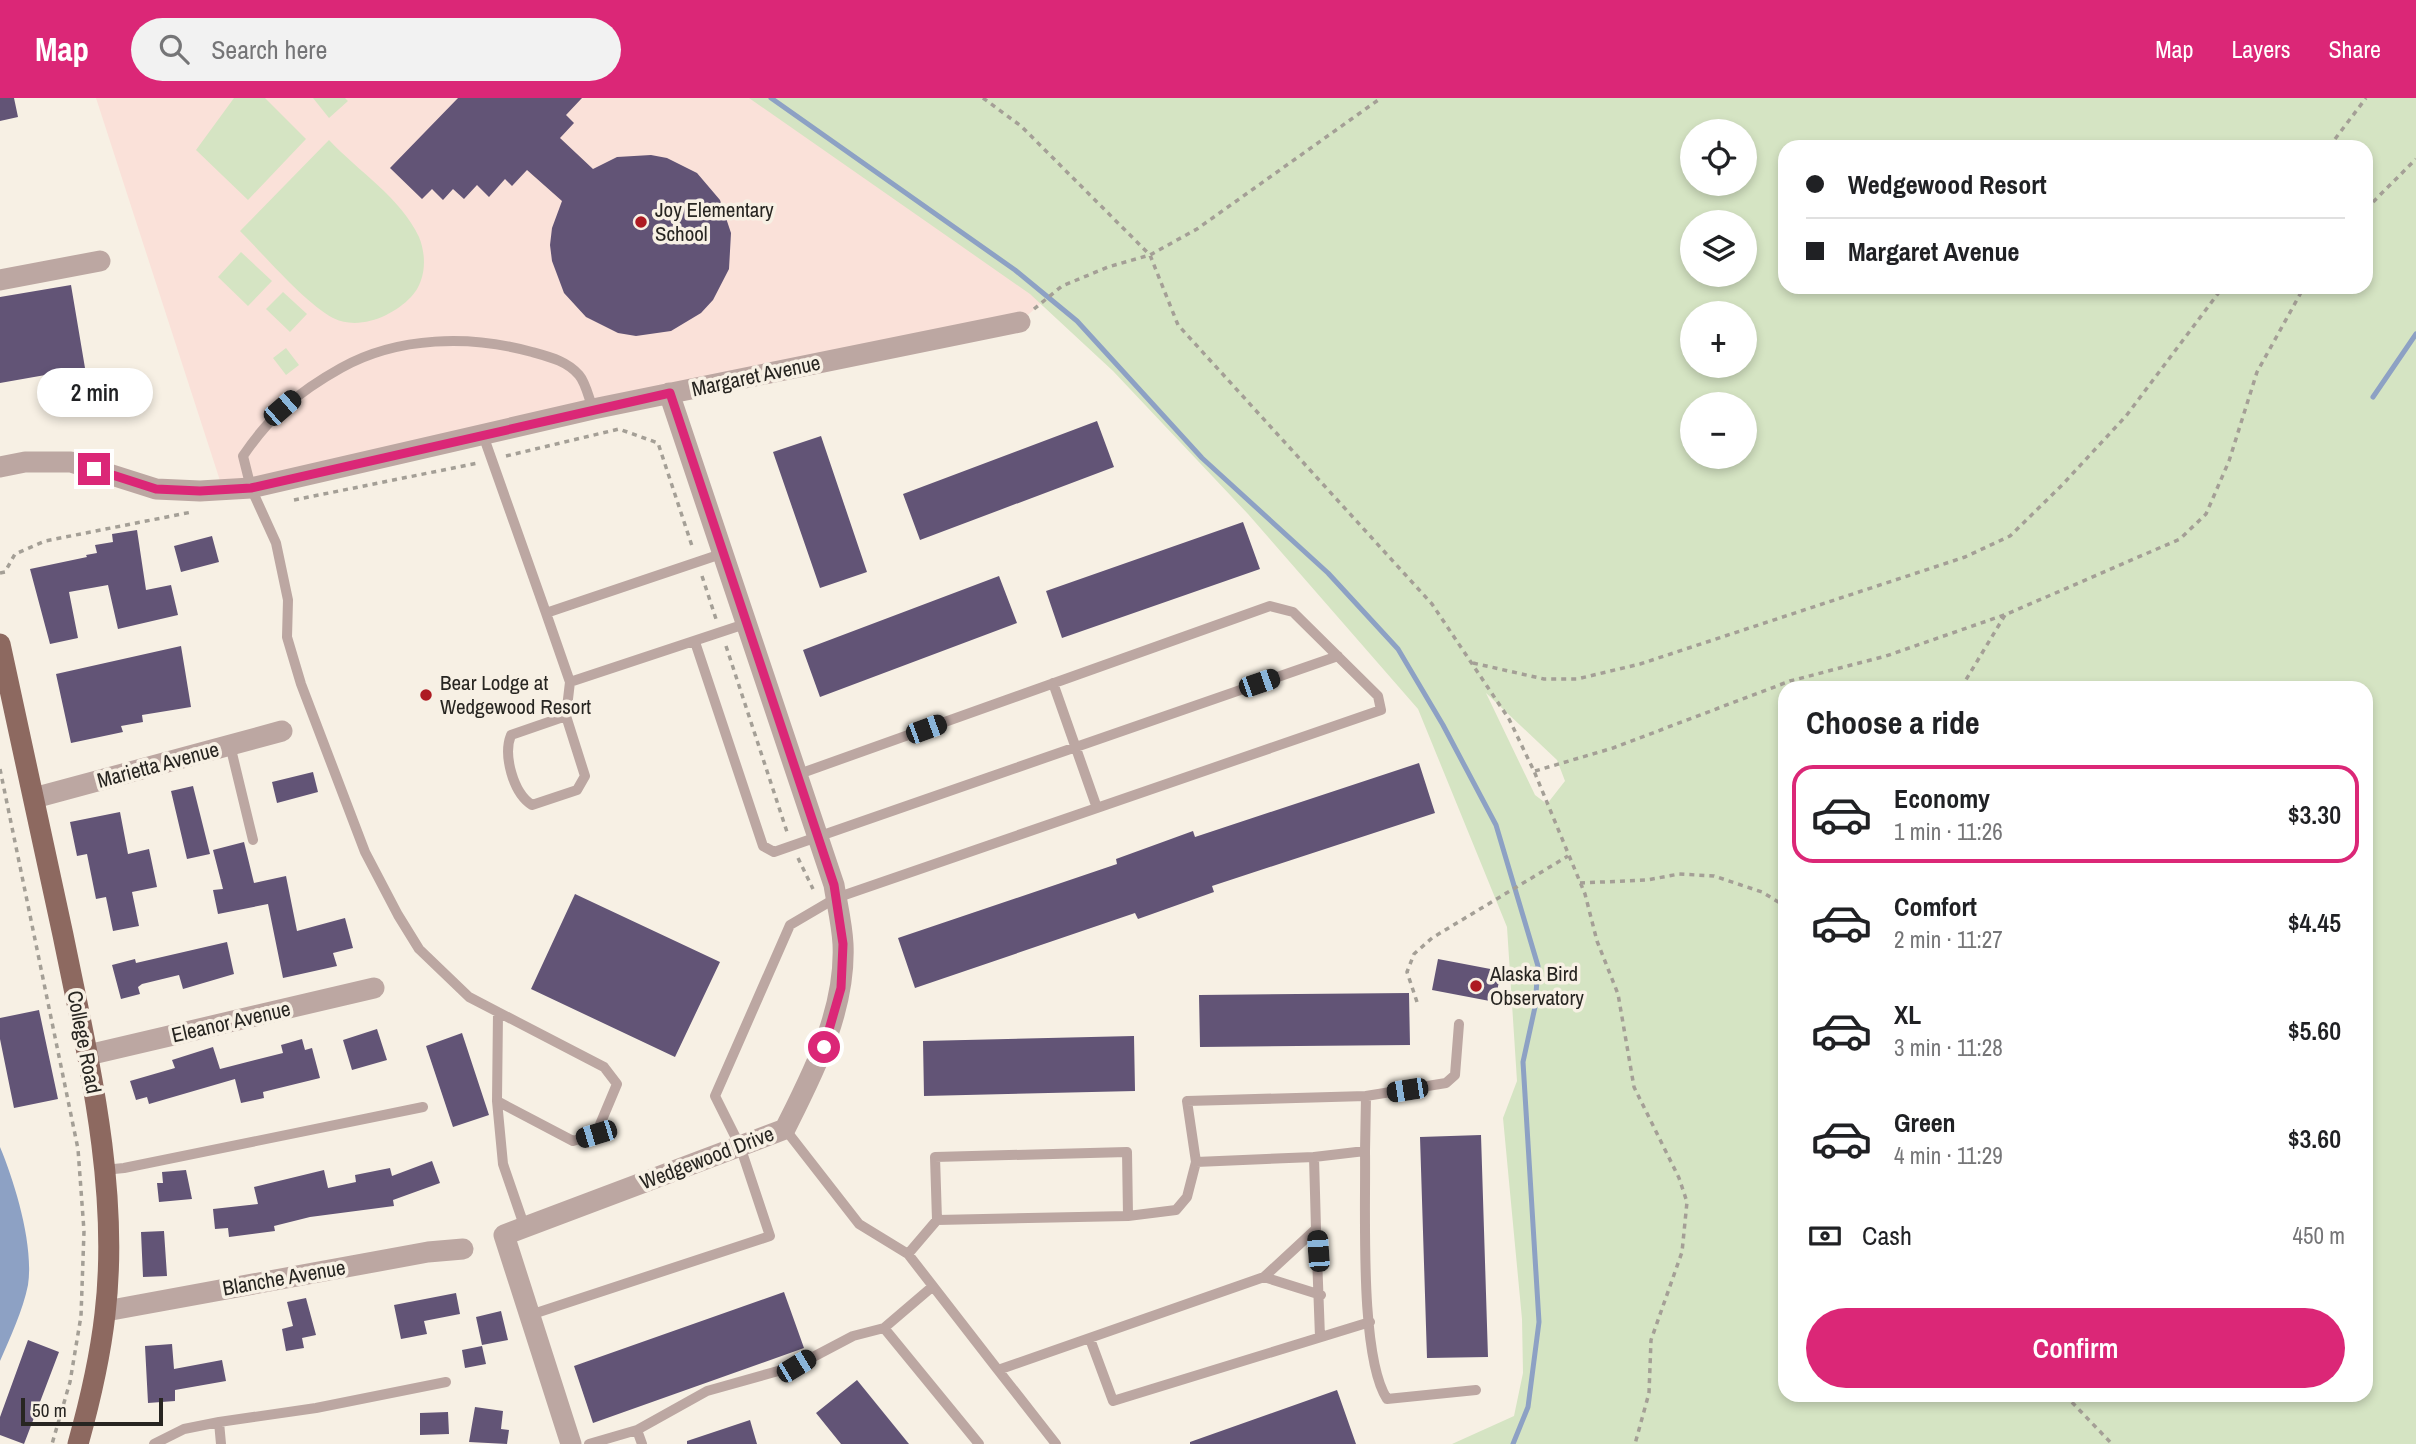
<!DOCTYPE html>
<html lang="en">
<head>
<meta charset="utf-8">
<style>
	body { margin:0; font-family:"Archivo Narrow",sans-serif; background:#f2f2f2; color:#202124; height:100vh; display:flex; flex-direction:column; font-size:26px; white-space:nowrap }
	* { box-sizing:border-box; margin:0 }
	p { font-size:23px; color:#757577 }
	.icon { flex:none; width:38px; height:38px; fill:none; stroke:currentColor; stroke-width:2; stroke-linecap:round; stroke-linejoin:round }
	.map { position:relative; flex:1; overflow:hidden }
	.panel { position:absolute; left:1778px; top:583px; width:595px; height:721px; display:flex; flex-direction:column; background:#fff; border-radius:21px; box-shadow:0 4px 10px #0003 }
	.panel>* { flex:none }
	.hud { position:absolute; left:1778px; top:42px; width:595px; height:154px; border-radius:21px; box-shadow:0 4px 10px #0003; display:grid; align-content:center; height:154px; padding:0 28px; background:#fff }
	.tools { position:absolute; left:1680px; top:21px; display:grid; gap:14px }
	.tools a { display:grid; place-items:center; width:77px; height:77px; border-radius:50%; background:#fff; box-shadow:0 4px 10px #0003; font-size:35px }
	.scale { position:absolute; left:21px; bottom:18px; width:142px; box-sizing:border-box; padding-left:7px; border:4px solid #272521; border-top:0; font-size:19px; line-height:24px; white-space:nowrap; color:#272521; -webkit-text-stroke:5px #f7f0e4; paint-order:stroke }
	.end { position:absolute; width:32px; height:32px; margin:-16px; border:9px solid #db2777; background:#fff; box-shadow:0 0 0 4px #fff }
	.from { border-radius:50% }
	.bubble { position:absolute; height:49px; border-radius:24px; background:#fff; box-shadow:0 4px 10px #0003; font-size:23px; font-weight:600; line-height:49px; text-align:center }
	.car { position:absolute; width:21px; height:42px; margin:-21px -10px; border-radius:9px; box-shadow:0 0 5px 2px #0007; background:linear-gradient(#222 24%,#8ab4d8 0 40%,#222 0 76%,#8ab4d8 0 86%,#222 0) }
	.hud b { display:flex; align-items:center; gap:24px; height:66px; font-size:26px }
	.hud b+b { border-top:2px solid #e0e0e0 }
	.hud i { width:18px; height:18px; background:#202124 }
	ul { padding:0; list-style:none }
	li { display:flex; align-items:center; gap:21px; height:98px; margin:0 14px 10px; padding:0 14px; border:4px solid transparent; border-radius:21px }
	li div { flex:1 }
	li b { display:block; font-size:26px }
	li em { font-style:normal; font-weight:600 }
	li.selected { border-color:#db2777 }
	li>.icon { width:63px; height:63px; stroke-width:1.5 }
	h2 { padding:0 28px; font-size:32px; line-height:84px }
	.pay { display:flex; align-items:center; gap:18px; height:77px; padding:0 28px; font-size:26px }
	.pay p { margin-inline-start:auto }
	.cta { display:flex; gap:14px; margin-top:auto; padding:14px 28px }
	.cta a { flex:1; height:80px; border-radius:42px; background:#db2777; color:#fff; font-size:28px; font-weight:600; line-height:80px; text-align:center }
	header { display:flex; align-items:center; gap:42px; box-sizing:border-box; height:98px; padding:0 35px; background:#db2777; color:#fff }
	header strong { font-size:33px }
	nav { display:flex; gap:38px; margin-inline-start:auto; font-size:24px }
	.search { width:490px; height:63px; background:#f2f2f2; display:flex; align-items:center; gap:18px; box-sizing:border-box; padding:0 24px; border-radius:38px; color:#757577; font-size:26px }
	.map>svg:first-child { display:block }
	.education { fill:#fae1d9 }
	.green { fill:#d5e4c3; fill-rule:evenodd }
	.water { fill:#8da1c4 }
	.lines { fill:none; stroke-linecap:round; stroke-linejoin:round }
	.stream { stroke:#8da1c4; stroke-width:5 }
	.building { fill:#625476 }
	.path { stroke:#a49f96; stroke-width:3.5; stroke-dasharray:5 5; stroke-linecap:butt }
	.lane { stroke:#bca7a2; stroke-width:10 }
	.street { stroke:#bca7a2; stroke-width:21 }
	.primary { stroke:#8d6960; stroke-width:21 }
	.route { stroke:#db2777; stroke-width:9 }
	.poi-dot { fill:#ad1a22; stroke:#f7f0e4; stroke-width:2.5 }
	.labels { text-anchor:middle; stroke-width:7; stroke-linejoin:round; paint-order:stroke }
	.poi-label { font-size:21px; fill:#272521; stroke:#f7f0e4; text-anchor:start }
	.street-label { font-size:21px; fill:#272521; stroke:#f7f0e4 }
</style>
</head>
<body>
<header>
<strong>Map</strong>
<div class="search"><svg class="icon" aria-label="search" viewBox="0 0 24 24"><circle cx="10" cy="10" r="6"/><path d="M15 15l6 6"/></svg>Search here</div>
<nav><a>Map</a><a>Layers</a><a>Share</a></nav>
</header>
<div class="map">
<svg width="2416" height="1346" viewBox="0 0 2416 1346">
	<rect width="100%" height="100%" fill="#f7f0e4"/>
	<path class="education" d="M96,0H771L1048,199L1020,224L224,395Z"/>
	<path class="green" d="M234,0H265L306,41L248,102L196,52Z
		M313,0H345L348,3L329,20Z
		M749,0H2416V1346H1452L1514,1318L1523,1275L1522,1221L1503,1020L1517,983L1507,829L1418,611L1248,416L1113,273L1030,196ZM1692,33H1745V86H1692ZM2366,49V189H1785V49ZM1692,124H1745V177H1692ZM1692,215H1745V268H1692ZM1692,306H1745V359H1692ZM1785,590H2366V1297H1785ZM1486,595L1557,662L1565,683L1547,706L1535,697Z
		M329,42C358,73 401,100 419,139C427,159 426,183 411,199C393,218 359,233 333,220C305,205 264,157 240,133Z
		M241,154L272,183L248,208L218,179Z
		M283,194L307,216L290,234L266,211Z
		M286,250L299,267L286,277L273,260Z"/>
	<path class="water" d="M0,1049C15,1085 34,1147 28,1187C23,1212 10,1240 0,1263Z"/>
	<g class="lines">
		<path class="stream" d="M771,0L1015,172L1077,223L1202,360L1328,475L1398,551L1443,627L1496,727L1538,868L1535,909L1523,964L1539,1224L1528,1309L1513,1346
			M2373,299L2416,236"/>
	</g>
	<path class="building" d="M0,0H14L18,19L0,23Z
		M458,0H582L566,17L574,25L560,40L593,71L617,59L651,57L667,60L697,75L720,102L731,135L729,171L713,202L701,215L671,233L636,238L618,235L586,219L564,195L552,163L550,147L552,130L562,103L527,72L512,88L505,81L489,99L477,87L464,101L453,91L443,102L432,91L422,101L390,70Z
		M71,187L85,270L0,285V199Z
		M1097,323L1114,369L920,442L903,396Z
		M821,338L867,474L820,490L773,354Z
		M1243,424L1260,471L1062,540L1046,493Z
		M137,432L146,492L171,487L178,517L118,531L108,487L69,494L78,540L50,546L30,471L87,459L86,457L97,455L95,447L113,444L112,436Z
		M212,438L219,464L181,474L174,448Z
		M999,478L1017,525L820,599L803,552Z
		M181,548L191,609L142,617L143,624L121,628L123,634L71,645L56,576Z
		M1419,665L1435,715L1212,788L1214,794L1138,821L1135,815L915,890L898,840L1117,766L1116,761L1193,733L1195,739Z
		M313,674L318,694L277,705L272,684Z
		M193,688L210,756L187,761L171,693Z
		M120,714L128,756L149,751L157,789L132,794L139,828L113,833L106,799L96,801L87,756L77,758L70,724Z
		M244,744L254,785L286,778L297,833L345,820L353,850L333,855L337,868L283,880L268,806L218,816L213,792L223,791L213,752Z
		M575,796L720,864L675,959L531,891Z
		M227,844L234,876L183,891L179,877L142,886L138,889L140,896L121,901L112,867L135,861L136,865Z
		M1438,861L1501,873L1495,904L1432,892Z
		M1409,895L1410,947L1200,949L1199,897Z
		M39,912L58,1001L14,1010L0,941V920Z
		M377,931L387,962L352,972L343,942Z
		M462,935L489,1017L453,1029L426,948Z
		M1134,938L1135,993L924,998L923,943Z
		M302,941L305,952L312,950L320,980L263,994L264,1000L241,1005L235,981L149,1006L147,999L136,1002L130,983L175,970L172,962L213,949L220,971L283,955L281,947Z
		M1481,1037L1488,1259L1427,1260L1420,1039Z
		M432,1063L440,1085L393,1102L394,1108L310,1119L274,1128L275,1133L229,1139L228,1130L215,1131L213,1111L258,1106L254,1089L324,1072L328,1090L356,1084L355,1077L390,1070L392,1078Z
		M186,1072L192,1101L159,1104L157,1085H163L162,1074Z
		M164,1133L167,1178L143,1179L141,1134Z
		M784,1194L804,1250L593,1325L574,1268Z
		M456,1195L460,1216L424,1223L427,1236L401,1241L394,1207Z
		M306,1200L316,1237L302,1240L304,1250L286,1253L282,1231L293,1228L287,1204Z
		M501,1213L508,1242L482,1247L476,1219Z
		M28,1242L59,1254L24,1346L0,1337V1319Z
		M172,1246L174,1271L222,1262L226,1283L175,1292V1303L148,1305L145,1248Z
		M482,1248L486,1266L465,1270L462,1252Z
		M857,1282L909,1346H841L816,1315Z
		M1337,1292L1356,1346H1190V1344Z
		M475,1309L503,1313L501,1331L509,1332L507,1346L469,1344Z
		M448,1314L449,1336L420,1337V1315Z
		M750,1322L757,1346H687V1343Z"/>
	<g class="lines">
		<path class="path" d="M983,0L1021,28L1150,157L1178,227L1432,506L1509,621L1534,673L1585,796L1597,843L1618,896L1634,989L1679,1080L1687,1104L1682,1154L1651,1242L1649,1295L1635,1346
			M2329,49L2366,0
			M2366,111L2416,61
			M1034,211L1062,188L1108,169L1150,157L1197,131L1381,0
			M506,358L619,331L658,345L693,451
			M294,402L478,365
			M0,475L5,474L15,456L45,443L192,414
			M702,478L716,521
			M726,548L788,737
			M1473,565L1544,581H1577L1640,566L1965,459L2010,438L2063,386L2126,318L2223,189
			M1961,590L2005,517
			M0,671L78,1051L84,1133L81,1218L70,1284L52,1346
			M1535,673L1613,650L1790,583L1886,558L2007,516L2180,441L2206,416L2229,363L2257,274L2304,189
			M798,760L813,791
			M1580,785L1647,782L1679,776L1714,778L1762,794L1785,808
			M1417,904L1407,874L1414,856L1432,840L1568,758
			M2065,1297L2112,1346"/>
		<path class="lane" d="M483,337L546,515
			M724,455L546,515L570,584L748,525
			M695,544L763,748L774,754L1338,558
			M1053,585L1097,710
			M566,618L585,678L577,692L532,707C513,695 503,657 511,637L566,618L570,584
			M230,647L253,742
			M498,914L497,1003L573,1043L596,1036L617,986L604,969L469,899L419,851L398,817L365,754L301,586L287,539L288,502L276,445L251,390L243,358C270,318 298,294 341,270C398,238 471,237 532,254C550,259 567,263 579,277C586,285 589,301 593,311
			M1366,998L1446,985L1455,977L1459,926
			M497,1003L503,1066L525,1130
			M785,1031L859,1126L908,1156
			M1365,1053C1366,1110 1359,1258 1387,1301L1476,1292
			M1196,1064L1187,1003L1366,998L1365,1053L1314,1059
			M104,1072L124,1070L423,1009
			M937,1122L1128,1118L1176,1112L1187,1099L1196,1064L1314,1059L1316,1131L1264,1179L998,1272L908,1156L937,1122L935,1059L1127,1054L1128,1118
			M1316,1131L1320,1239
			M1264,1179L1321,1197
			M932,1189L884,1230L979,1346
			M530,1217L770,1138L740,1048L715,998L790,827L836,800L1381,612L1378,598L1293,514L1270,508L799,676
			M1090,1241L1113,1303L1370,1224
			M998,1272L1056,1346
			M219,1324L316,1310L446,1284
			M637,1332L707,1293L796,1268L853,1238L884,1230
			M154,1346L184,1331L219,1324L221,1346
			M589,1346L637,1332L642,1346"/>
		<path class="street" d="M0,182L100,163
			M0,369L25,364H71L156,391L200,393L251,390L593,311L1020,224
			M34,700L282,633
			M88,957L374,890
			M106,1213L428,1154L463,1151
			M571,1346L504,1137L785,1031C814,973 846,912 843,846C842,826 837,806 834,787L669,295"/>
		<path class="primary" d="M0,546C21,643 42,740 63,837C88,960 120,1090 105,1216C100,1260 90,1303 78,1346"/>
	</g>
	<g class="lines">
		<path class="route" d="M94,371L156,391L200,393L251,390L670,295L834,787L843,846L841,890L824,949"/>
	</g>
	<g class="poi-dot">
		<circle cx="641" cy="124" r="7"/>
		<circle cx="426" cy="597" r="7"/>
		<circle cx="1476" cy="888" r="7"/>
	</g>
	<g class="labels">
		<g class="poi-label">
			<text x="655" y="119">Joy Elementary<tspan x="655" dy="24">School</tspan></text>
			<text x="440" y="592">Bear Lodge at<tspan x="440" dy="24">Wedgewood Resort</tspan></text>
			<text x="1490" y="883">Alaska Bird<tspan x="1490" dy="24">Observatory</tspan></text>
		</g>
		<g class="street-label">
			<text transform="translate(756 278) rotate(-12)" y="7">Margaret Avenue</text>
			<text transform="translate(158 667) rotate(-15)" y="7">Marietta Avenue</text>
			<text transform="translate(231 924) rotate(-13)" y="7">Eleanor Avenue</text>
			<text transform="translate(84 944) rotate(79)" y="7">College Road</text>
			<text transform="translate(707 1060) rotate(-21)" y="7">Wedgewood Drive</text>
			<text transform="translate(284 1180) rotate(-10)" y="7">Blanche Avenue</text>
		</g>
	</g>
</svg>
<div class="tools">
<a><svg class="icon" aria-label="locate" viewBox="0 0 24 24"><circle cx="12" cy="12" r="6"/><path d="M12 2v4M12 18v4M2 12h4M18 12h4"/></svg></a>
<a><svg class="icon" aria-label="layers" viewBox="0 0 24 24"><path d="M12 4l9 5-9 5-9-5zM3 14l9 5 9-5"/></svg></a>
<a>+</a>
<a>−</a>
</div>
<div class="scale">50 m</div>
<i class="end from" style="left:824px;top:949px"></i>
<i class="end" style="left:94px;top:371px"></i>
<div class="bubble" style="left:37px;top:270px;width:116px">2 min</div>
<i class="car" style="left:282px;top:310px;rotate:49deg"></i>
<i class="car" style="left:1259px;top:585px;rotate:71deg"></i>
<i class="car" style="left:926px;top:631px;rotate:70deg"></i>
<i class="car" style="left:1407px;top:992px;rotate:261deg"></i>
<i class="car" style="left:596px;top:1036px;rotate:253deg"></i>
<i class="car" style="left:1318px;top:1153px;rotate:356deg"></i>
<i class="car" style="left:796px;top:1268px;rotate:59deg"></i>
<div class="hud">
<b><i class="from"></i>Wedgewood Resort</b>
<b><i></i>Margaret Avenue</b>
</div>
<section class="panel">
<h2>Choose a ride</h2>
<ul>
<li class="selected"><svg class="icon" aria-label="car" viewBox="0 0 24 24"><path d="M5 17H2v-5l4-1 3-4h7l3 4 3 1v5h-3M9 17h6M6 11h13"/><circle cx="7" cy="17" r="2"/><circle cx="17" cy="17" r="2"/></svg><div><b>Economy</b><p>1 min · 11:26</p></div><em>$3.30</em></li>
<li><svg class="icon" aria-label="car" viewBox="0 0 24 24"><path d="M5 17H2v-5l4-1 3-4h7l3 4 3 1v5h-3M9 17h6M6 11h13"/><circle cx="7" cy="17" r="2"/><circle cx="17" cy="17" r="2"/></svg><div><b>Comfort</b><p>2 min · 11:27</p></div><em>$4.45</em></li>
<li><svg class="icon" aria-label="car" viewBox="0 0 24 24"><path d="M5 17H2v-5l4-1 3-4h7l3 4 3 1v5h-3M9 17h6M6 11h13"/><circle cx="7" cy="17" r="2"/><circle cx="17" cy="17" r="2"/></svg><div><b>XL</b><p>3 min · 11:28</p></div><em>$5.60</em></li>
<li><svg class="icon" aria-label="car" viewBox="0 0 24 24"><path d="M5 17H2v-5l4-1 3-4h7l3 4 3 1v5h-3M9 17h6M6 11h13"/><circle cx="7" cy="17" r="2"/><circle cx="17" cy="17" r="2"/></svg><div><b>Green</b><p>4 min · 11:29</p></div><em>$3.60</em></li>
</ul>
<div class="pay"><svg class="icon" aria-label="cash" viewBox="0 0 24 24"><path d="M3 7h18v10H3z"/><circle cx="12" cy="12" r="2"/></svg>Cash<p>450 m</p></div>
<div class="cta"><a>Confirm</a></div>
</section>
</div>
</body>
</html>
